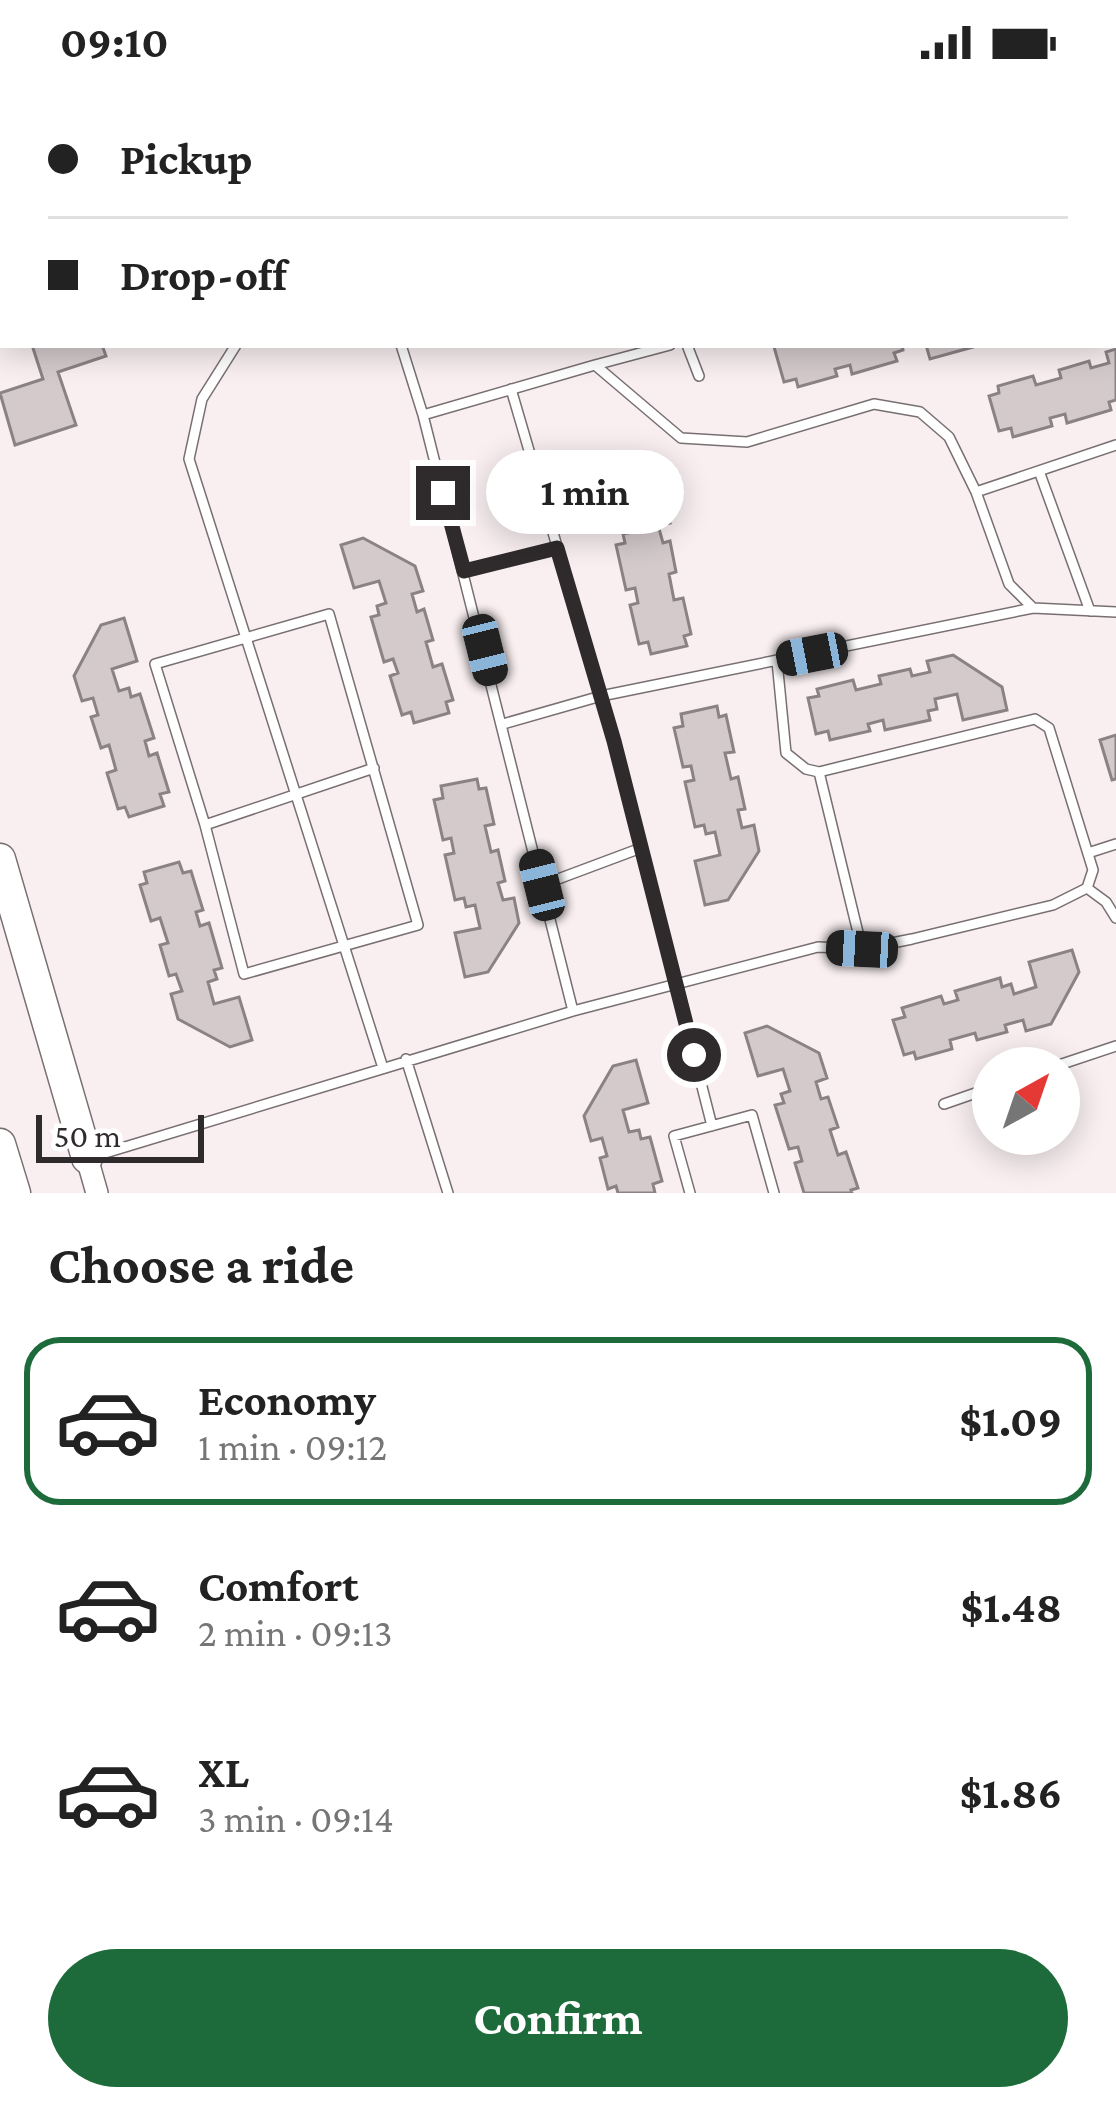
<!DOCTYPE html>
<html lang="en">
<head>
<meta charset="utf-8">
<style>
	body { margin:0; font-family:"Crimson Pro",serif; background:#f6f6f6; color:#222; height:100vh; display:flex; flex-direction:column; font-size:45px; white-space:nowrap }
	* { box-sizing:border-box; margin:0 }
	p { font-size:39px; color:#767676 }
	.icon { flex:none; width:66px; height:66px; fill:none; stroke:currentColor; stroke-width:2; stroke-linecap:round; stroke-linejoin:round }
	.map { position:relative; height:1109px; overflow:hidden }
	.details { display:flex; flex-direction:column; background:#fff; flex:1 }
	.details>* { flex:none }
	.guide { position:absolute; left:0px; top:0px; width:1116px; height:264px; box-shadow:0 6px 30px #0003; display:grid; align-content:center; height:264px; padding:0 48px; background:#fff }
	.needle { width:78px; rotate:40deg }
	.controls { position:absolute; left:972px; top:963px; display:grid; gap:24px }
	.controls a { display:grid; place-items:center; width:108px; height:108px; border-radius:50%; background:#fff; box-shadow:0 6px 30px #0003; font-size:60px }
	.scale { position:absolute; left:36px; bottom:30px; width:168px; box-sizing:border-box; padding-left:12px; border:6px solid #2f2b2c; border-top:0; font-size:33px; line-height:42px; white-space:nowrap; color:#2f2b2c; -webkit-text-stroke:9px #fff; paint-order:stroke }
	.end { position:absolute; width:54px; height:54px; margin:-27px; border:15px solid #2f2b2c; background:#fff; box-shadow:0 0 0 6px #fff }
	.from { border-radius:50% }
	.bubble { position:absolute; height:84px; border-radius:42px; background:#fff; box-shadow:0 6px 30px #0003; font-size:39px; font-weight:700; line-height:84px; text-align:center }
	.car { position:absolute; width:36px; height:72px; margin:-36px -18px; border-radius:15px; box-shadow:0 0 9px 3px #0007; background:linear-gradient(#222 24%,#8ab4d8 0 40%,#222 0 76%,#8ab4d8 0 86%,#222 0) }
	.guide b { display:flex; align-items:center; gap:42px; height:114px; font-size:45px }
	.guide b+b { border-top:3px solid #e0e0e0 }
	.guide i { width:30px; height:30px; background:#222 }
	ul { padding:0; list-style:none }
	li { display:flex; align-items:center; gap:36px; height:168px; margin:0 24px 18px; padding:0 24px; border:6px solid transparent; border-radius:36px }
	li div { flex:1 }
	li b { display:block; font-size:45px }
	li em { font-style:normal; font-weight:700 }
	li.on { border-color:#1d6b3a }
	li>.icon { width:108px; height:108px; stroke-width:1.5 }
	h2 { padding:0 48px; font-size:54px; line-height:144px }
	.cta { display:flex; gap:24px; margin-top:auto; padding:24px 48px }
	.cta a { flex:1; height:138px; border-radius:72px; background:#1d6b3a; color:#fff; font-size:48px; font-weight:700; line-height:138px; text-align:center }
	.status { display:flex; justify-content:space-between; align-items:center; height:84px; padding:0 60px; background:#fff; direction:ltr }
	.status svg { height:33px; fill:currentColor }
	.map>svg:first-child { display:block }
	.building { fill:#d4cacc; stroke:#8b8284; stroke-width:3 }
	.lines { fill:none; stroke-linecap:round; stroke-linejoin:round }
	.service-casing { stroke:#786f71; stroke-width:12 }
	.tertiary-casing { stroke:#786f71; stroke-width:24 }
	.secondary-casing { stroke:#786f71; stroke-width:27 }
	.trunk-casing { stroke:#786f71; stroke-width:33 }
	.service { stroke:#fff; stroke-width:9 }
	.tertiary { stroke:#fff; stroke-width:21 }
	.secondary { stroke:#fff; stroke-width:24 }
	.trunk { stroke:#fff; stroke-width:30 }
	.route { stroke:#2f2b2c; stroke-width:15 }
</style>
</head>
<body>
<div class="status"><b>09:10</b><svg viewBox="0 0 49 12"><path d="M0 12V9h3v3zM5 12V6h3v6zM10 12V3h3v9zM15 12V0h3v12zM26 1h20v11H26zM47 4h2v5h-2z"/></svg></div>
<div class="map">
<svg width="1116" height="1109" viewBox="0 0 1116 1109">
	<rect width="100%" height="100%" fill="#f9eff1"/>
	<path class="building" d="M32,261H102L106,272L58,288L76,341L15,361L0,309L43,295Z
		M779,261H902L903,266L894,269L897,277L852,290L850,281L835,285L837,292L798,303L796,295L784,298L774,263Z
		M926,261H973V263L930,275Z
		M1116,265V316L1109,318L1111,326L1067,339L1065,330L1050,334L1052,342L1013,353L1011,344L999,347L989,312L999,309L998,302L1033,292L1036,301L1061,294L1059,286L1089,277L1091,284L1109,279L1106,268Z
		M615,382L664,413L670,439L658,441L663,459L670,457L676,488L669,490L674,516L683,514L691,550L684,552L687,562L651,570L648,558L639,560L630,521L638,519L635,504L626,506L616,461L625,459L623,450L632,448L627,425L602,431L592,386Z
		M363,454L415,482L423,507L412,510L417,528L424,525L433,556L426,558L433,583L442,580L453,616L446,618L449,629L414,639L411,628L402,631L390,592L398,589L393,575L384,578L371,533L379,531L377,522L386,519L379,497L354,504L341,461Z
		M124,534L137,577L112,585L119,607L129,604L131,613L140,610L154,654L145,657L149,672L157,669L169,708L160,710L164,722L129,733L125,723L118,725L107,689L116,686L109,661L101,664L91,633L98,631L93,614L82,617L74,592L101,541Z
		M953,571L1002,603L1007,626L963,636L957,610L935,615L937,625L928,627L930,636L885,646L883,636L868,640L870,647L830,656L828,647L816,650L808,614L819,612L817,605L853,596L856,606L881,600L879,592L910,585L912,592L930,588L927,577Z
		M717,622L719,633L726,631L734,668L725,669L731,695L738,693L745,725L738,726L742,744L754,741L759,767L728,816L705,821L695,777L720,771L715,748L706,750L704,741L695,743L685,698L694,696L691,682L683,683L674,644L683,642L681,630Z
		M1116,651V695L1112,696L1100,656Z
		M477,695L479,705L486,704L494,740L485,742L491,768L498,766L505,797L498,799L503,816L514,814L519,839L488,888L465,893L455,849L480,844L475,821L466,823L464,814L455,816L445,771L454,769L451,754L443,756L434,716L443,714L441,702Z
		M179,778L183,789L191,787L203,826L196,828L200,842L209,839L222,884L214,886L217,895L208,898L214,920L239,913L252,956L230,963L178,935L171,910L182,907L176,890L169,892L160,861L168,859L160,834L151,837L140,801L147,799L144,788Z
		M1072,866L1079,888L1051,940L1026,947L1023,936L1005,941L1007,948L977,956L975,949L950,956L952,965L916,975L914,968L904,971L893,936L905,933L902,924L941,912L944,920L958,916L955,907L1000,894L1002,903L1011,900L1014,910L1036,903L1029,878Z
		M767,942L819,969L827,994L816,998L821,1015L828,1013L838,1043L830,1046L838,1071L846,1068L858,1104L851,1106L852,1109H804L795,1079L802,1077L798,1063L789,1065L775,1021L784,1019L781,1010L790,1007L783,985L758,992L745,949Z
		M636,976L648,1019L623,1026L629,1048L639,1046L641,1055L650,1053L662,1097L653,1100L655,1109H618L616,1102L608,1105L600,1074L607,1072L602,1054L591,1057L584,1032L613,982Z"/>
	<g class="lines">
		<g class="service-casing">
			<path id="service" d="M262,0L263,3
				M236,261L202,315L189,375L383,984
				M401,261L423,331L595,281L681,354L747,358L874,320L920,328L949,353L976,408
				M687,261L699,292
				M595,281L670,261
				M511,305L614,657L712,1042
				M423,331L573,927
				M1116,361L976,408L1009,500L1033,524L1116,528
				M1039,387L1090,527
				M464,486L558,464
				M329,530L418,841L244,890L205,741L155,580Z
				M503,640L601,612L1033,524
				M819,688L862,865
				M205,741L374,684
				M1088,769L1116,760
				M542,801L641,764
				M1087,804L1106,818L1116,834
				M406,975L448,1109
				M1050,984L1116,962
				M944,1020L993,1003
				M92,1073L573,927L818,863L862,865L912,855L1053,821L1087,804L1093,786L1049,644L1035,635L819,688L806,685L786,669L777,577
				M690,1109L674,1052L752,1031L774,1109"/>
		</g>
		<g class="tertiary-casing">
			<path id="tertiary" d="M87,1074L97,1109"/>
		</g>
		<g class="secondary-casing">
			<path id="secondary" d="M884,0L894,3
				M1113,69H1116"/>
		</g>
		<g class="trunk-casing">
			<path id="trunk" d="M0,775L87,1074
				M0,1060L15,1109"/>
		</g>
		<use href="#service" class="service"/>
		<use href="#tertiary" class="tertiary"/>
		<use href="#secondary" class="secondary"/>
		<use href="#trunk" class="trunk"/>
	</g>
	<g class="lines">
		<path class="route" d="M443,409L464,487L557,464L614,657L694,971"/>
	</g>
</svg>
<div class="controls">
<a><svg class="needle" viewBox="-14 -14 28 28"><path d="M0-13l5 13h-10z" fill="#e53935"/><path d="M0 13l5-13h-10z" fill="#767676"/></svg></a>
</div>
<div class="scale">50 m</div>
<i class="end from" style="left:694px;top:971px"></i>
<i class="end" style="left:443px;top:409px"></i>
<div class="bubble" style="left:486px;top:366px;width:198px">1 min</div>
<i class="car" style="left:485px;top:566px;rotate:166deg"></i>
<i class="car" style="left:812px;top:570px;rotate:259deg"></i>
<i class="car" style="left:542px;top:801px;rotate:346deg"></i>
<i class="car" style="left:862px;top:865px;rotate:273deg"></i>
<div class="guide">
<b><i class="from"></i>Pickup</b>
<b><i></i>Drop-off</b>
</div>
</div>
<section class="details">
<h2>Choose a ride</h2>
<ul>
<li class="on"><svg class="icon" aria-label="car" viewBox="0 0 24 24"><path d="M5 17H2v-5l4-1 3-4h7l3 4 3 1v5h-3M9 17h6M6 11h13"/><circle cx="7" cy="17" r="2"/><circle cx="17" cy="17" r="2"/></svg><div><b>Economy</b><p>1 min · 09:12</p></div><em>$1.09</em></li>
<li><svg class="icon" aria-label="car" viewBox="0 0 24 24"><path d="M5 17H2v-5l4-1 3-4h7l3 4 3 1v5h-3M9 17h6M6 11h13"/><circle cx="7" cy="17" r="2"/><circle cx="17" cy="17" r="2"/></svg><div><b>Comfort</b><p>2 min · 09:13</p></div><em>$1.48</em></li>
<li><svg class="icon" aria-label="car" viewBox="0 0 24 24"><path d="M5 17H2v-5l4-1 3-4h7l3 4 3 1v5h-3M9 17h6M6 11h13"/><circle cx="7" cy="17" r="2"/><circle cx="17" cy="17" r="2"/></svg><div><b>XL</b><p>3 min · 09:14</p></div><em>$1.86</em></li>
</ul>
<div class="cta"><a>Confirm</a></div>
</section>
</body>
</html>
